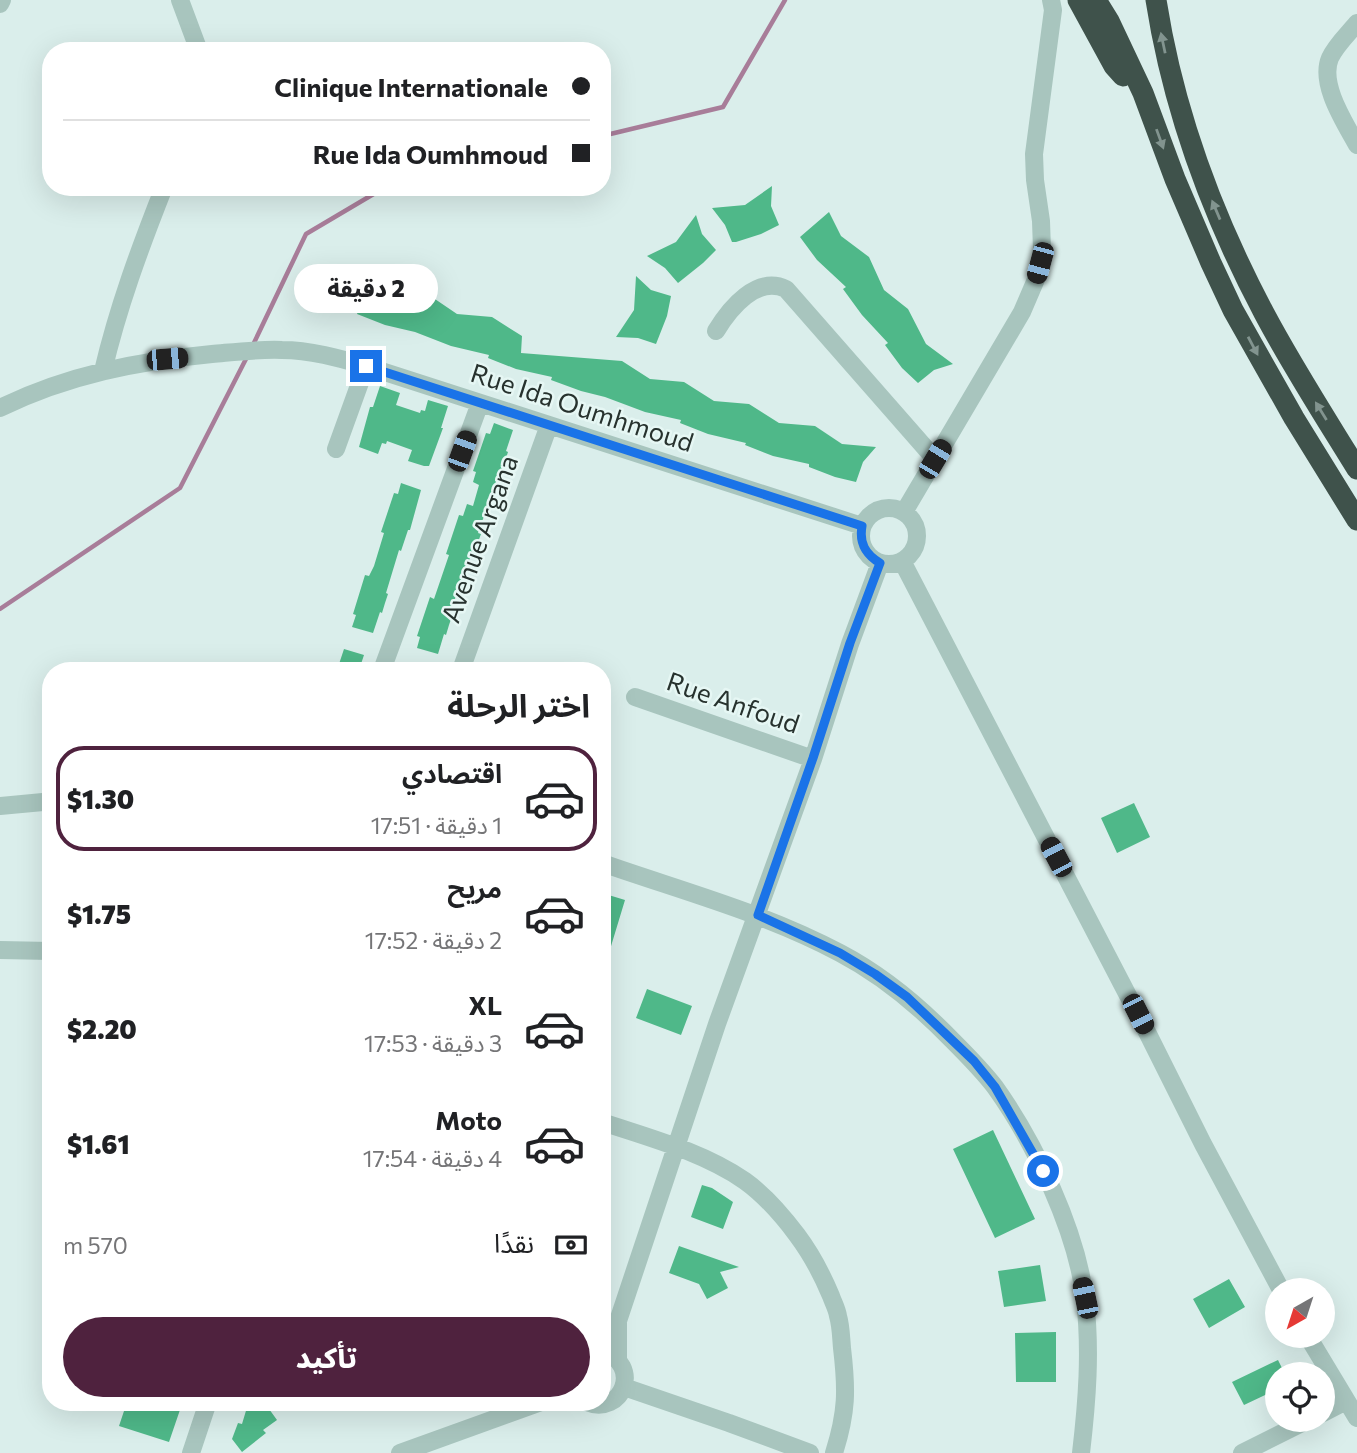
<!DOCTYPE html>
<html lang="ar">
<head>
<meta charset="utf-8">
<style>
	body { margin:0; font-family:Commissioner,"Noto Sans Arabic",sans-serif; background:#f6f6f6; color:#202124; direction:rtl; height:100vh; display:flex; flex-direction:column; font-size:26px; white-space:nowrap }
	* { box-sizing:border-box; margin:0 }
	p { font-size:23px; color:#757577 }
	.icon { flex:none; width:38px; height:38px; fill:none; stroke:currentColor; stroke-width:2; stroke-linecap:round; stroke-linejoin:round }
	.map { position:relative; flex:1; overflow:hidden; direction:ltr }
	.side { position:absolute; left:42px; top:662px; width:569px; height:749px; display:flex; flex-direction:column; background:#fff; border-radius:28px; box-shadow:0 7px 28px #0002; direction:rtl }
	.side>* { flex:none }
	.hud { position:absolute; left:42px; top:42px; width:569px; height:154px; border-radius:28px; box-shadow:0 7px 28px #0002; direction:rtl; display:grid; align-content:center; height:154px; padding:0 21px; background:#fff }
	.needle { width:46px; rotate:219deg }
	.buttons { position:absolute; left:1265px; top:1278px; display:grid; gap:14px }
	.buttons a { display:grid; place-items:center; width:70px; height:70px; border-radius:50%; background:#fff; box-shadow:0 7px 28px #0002; font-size:35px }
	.end { position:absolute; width:32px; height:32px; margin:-16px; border:9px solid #1a73e8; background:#fff; box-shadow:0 0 0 4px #fff }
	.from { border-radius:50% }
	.bubble { position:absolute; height:49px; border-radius:24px; background:#fff; box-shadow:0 7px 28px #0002; font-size:23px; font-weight:800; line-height:49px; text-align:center; direction:rtl }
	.car { position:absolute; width:21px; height:42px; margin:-21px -10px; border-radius:9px; box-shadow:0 0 5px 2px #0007; background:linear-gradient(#222 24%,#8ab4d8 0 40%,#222 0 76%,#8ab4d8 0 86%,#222 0) }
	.hud b { display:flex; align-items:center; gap:24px; height:66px; font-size:26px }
	.hud b+b { border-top:2px solid #e0e0e0 }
	.hud i { width:18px; height:18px; background:#202124 }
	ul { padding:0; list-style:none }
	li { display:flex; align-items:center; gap:21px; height:105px; margin:0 14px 10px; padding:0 7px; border:4px solid transparent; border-radius:28px }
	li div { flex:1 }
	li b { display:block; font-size:26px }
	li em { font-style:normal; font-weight:800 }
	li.on { border-color:#4f223e }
	li>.icon { width:63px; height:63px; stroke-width:1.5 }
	h2 { padding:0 21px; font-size:32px; line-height:84px }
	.pay { display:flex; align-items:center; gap:18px; height:77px; padding:0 21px; font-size:26px }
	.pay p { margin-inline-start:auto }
	.button { display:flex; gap:14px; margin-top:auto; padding:14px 21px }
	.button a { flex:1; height:80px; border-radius:42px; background:#4f223e; color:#fff; font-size:28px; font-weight:800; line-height:80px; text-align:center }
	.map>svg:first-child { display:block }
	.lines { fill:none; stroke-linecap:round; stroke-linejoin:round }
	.stream { stroke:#a87d99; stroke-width:4.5 }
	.building { fill:#4fb889 }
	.minor { stroke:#a8c5be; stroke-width:18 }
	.highway { stroke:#3f524b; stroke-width:21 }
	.oneway { fill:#82948f }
	.route { stroke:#1a73e8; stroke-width:9 }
	.labels { text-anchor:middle; stroke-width:5; stroke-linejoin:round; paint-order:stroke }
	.street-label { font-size:26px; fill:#27322e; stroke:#e6f7f4 }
</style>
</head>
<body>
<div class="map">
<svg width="1357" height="1453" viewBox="0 0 1357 1453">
	<rect width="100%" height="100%" fill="#daeeeb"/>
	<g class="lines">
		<path class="stream" d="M602,136L723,107L785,0
			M252,347L306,234L377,192L395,187
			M0,609L180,488L248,355"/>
	</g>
	<path class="building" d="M772,186L771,206L779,225L761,234L736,242H732L725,225L712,208L745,205Z
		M829,212L841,236L869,257L884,290L908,309L926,344L953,364L934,370L918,383L902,368L885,345L888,343L862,315L843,289L846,287L817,260L800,237Z
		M696,215L702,234L716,250L703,263L678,283L665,268L647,256L676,242Z
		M364,275L391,292L429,295L457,314L492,317L522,336L521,353L622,361L650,379L684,382L714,401L749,404L779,423L815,426L842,444L876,447L863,462L856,482L835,477L809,467V464L773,456L745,445L746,443L708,434L680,423L681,420L645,412L605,397L581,391L551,380L552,377L516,369L488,358L489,355L451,346L415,332L385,325L357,314L363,297Z
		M636,276L651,290L671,296L667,316L656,344L638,338L616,337L634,310Z
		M380,386L400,393L396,405L420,413L421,410L425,411L428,400L448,406L441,428H443L429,466H424L408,461L412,450L387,441L386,444L382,443L378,454L359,447L370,407H373Z
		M494,423L513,430L506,451L508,452L502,470H500L493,491L478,533L481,534L474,553L472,552L465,573H463L450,615L452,616L449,625L446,635L444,634L438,654L417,648L420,637L417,636L430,597L434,599L449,555L446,554L459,515L463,516L467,504L473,506L479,485L473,482L476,472L473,471L486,433L490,434Z
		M401,483L421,490L410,530H408L401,551L399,550L386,593L388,594L385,603L382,613L380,612L373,633L352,627L356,615L353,614L365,575L369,576L374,566L384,533L381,532L394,493L398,494Z
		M344,649L364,655L359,670H337Z
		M1134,803L1150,837L1117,853L1101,818Z
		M602,893L625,900L605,966H602Z
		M647,989L692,1006L681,1035L636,1018Z
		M993,1130L1035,1219L995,1238L953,1149Z
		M702,1185L712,1188L733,1202L723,1229L691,1217Z
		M679,1246L739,1267L720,1272L728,1288L707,1299L699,1284L669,1273Z
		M1040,1265L1046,1301L1004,1307L998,1271Z
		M1229,1279L1245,1307L1209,1328L1193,1299Z
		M1056,1332V1382H1016L1015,1333Z
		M1278,1360L1285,1374H1278V1389L1244,1405L1232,1382Z
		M127,1402H173L182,1404L169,1442L119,1426Z
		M258,1402H264L277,1420L263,1430L266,1433L242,1452L232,1439L238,1423L242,1424L248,1404L253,1406Z"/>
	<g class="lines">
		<path class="minor" d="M180,0L199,51
			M0,4L2,0
			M1357,23C1348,34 1336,45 1330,58C1319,84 1345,123 1357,145
			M716,331C730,308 757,275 786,289L935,459
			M103,371C118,307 140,248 164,187
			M0,408C67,375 139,361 212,354C235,352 259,349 282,350C310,350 339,358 366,366L862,526
			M336,449L366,366
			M861 536a28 28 0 1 1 56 0a28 28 0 1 1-56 0Z
			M904,512L1022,312L1037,277L1042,250L1041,221L1035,180L1034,154L1053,10L1051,0
			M902,561L1148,1034L1203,1144L1281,1290
			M382,670L480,403
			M461,670L549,425
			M635,697L813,759
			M0,806L43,802
			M602,863C682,891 765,913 840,953C882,975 919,1006 952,1040C967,1055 982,1070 995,1087C1035,1143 1077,1231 1085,1300C1091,1351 1087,1402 1081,1453
			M0,950L51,951
			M602,1122C650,1138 703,1152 745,1181C766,1196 782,1215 797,1235C812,1255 821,1272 831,1296C833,1302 837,1309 838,1316C841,1326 841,1337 842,1348C847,1390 847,1412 834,1453
			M1307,1335L1357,1418
			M618,1360V1321L717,1024L813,759L850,644L880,563
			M624,1387L729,1423L810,1453
			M586,1402C623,1417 643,1364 602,1351
			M1323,1413L1346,1401
			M191,1453L208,1402
			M400,1453L541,1402
			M1242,1453L1310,1419"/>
		<path class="highway" d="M1078,0L1114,66L1123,76
			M1096,0L1109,21L1143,93L1175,179L1211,263L1233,310L1294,418L1357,520
			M1156,0C1173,109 1212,215 1264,313C1292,366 1325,417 1357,469"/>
	</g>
	<defs><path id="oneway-solid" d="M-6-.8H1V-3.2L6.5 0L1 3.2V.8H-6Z" transform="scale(1.75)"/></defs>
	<g class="oneway">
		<use href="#oneway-solid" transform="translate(1163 43) rotate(-102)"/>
		<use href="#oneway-solid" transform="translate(1160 139) rotate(70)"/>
		<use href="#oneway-solid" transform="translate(1216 210) rotate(-113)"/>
		<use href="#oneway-solid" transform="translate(1253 346) rotate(62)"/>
		<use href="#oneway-solid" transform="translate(1321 411) rotate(-122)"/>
	</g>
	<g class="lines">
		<path class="route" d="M366,366L862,526C859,543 865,554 880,563L850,643L813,758L758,915L840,953L875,974L907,997L974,1061L995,1087L1043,1171"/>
	</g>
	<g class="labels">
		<g class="street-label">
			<text transform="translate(582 408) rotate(18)" y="9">Rue Ida Oumhmoud</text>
			<text transform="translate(480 539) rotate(-70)" y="9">Avenue Argana</text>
			<text transform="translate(733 703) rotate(19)" y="9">Rue Anfoud</text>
		</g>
	</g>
</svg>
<div class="buttons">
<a><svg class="needle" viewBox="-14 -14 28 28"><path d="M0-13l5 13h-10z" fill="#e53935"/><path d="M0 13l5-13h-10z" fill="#757577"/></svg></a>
<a><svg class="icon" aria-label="locate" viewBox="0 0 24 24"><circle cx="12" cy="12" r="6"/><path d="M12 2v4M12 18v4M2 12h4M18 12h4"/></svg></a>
</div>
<i class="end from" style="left:1043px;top:1171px"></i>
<i class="end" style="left:366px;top:366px"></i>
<div class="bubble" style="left:294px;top:264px;width:144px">2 دقيقة</div>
<i class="car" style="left:1040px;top:263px;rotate:195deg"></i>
<i class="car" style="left:167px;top:359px;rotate:85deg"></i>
<i class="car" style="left:462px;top:451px;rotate:20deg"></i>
<i class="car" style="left:935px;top:459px;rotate:31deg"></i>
<i class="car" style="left:1056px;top:857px;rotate:332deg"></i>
<i class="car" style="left:1138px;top:1014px;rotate:153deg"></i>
<i class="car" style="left:1085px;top:1298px;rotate:348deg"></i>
<div class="hud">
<b><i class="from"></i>Clinique Internationale</b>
<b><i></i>Rue Ida Oumhmoud</b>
</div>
<section class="side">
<h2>اختر الرحلة</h2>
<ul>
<li class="on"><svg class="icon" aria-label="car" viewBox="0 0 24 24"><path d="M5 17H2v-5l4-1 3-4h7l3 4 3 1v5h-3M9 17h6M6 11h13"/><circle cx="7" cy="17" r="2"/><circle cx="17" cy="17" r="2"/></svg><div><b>اقتصادي</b><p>1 دقيقة · 17:51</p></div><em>$1.30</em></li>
<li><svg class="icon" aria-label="car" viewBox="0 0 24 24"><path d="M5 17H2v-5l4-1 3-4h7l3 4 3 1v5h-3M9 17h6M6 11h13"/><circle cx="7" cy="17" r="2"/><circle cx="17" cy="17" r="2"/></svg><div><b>مريح</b><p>2 دقيقة · 17:52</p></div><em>$1.75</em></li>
<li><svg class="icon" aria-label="car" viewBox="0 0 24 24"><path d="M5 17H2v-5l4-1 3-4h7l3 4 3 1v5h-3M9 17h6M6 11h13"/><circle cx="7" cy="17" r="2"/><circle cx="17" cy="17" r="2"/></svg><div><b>XL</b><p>3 دقيقة · 17:53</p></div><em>$2.20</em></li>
<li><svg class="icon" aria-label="car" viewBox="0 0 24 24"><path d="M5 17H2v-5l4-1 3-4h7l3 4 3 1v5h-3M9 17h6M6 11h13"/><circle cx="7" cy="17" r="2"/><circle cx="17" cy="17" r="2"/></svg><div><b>Moto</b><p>4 دقيقة · 17:54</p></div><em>$1.61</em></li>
</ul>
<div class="pay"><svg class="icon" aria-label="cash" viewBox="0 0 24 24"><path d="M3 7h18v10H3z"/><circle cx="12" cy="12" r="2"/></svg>نقدًا<p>570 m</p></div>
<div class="button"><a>تأكيد</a></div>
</section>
</div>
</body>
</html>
